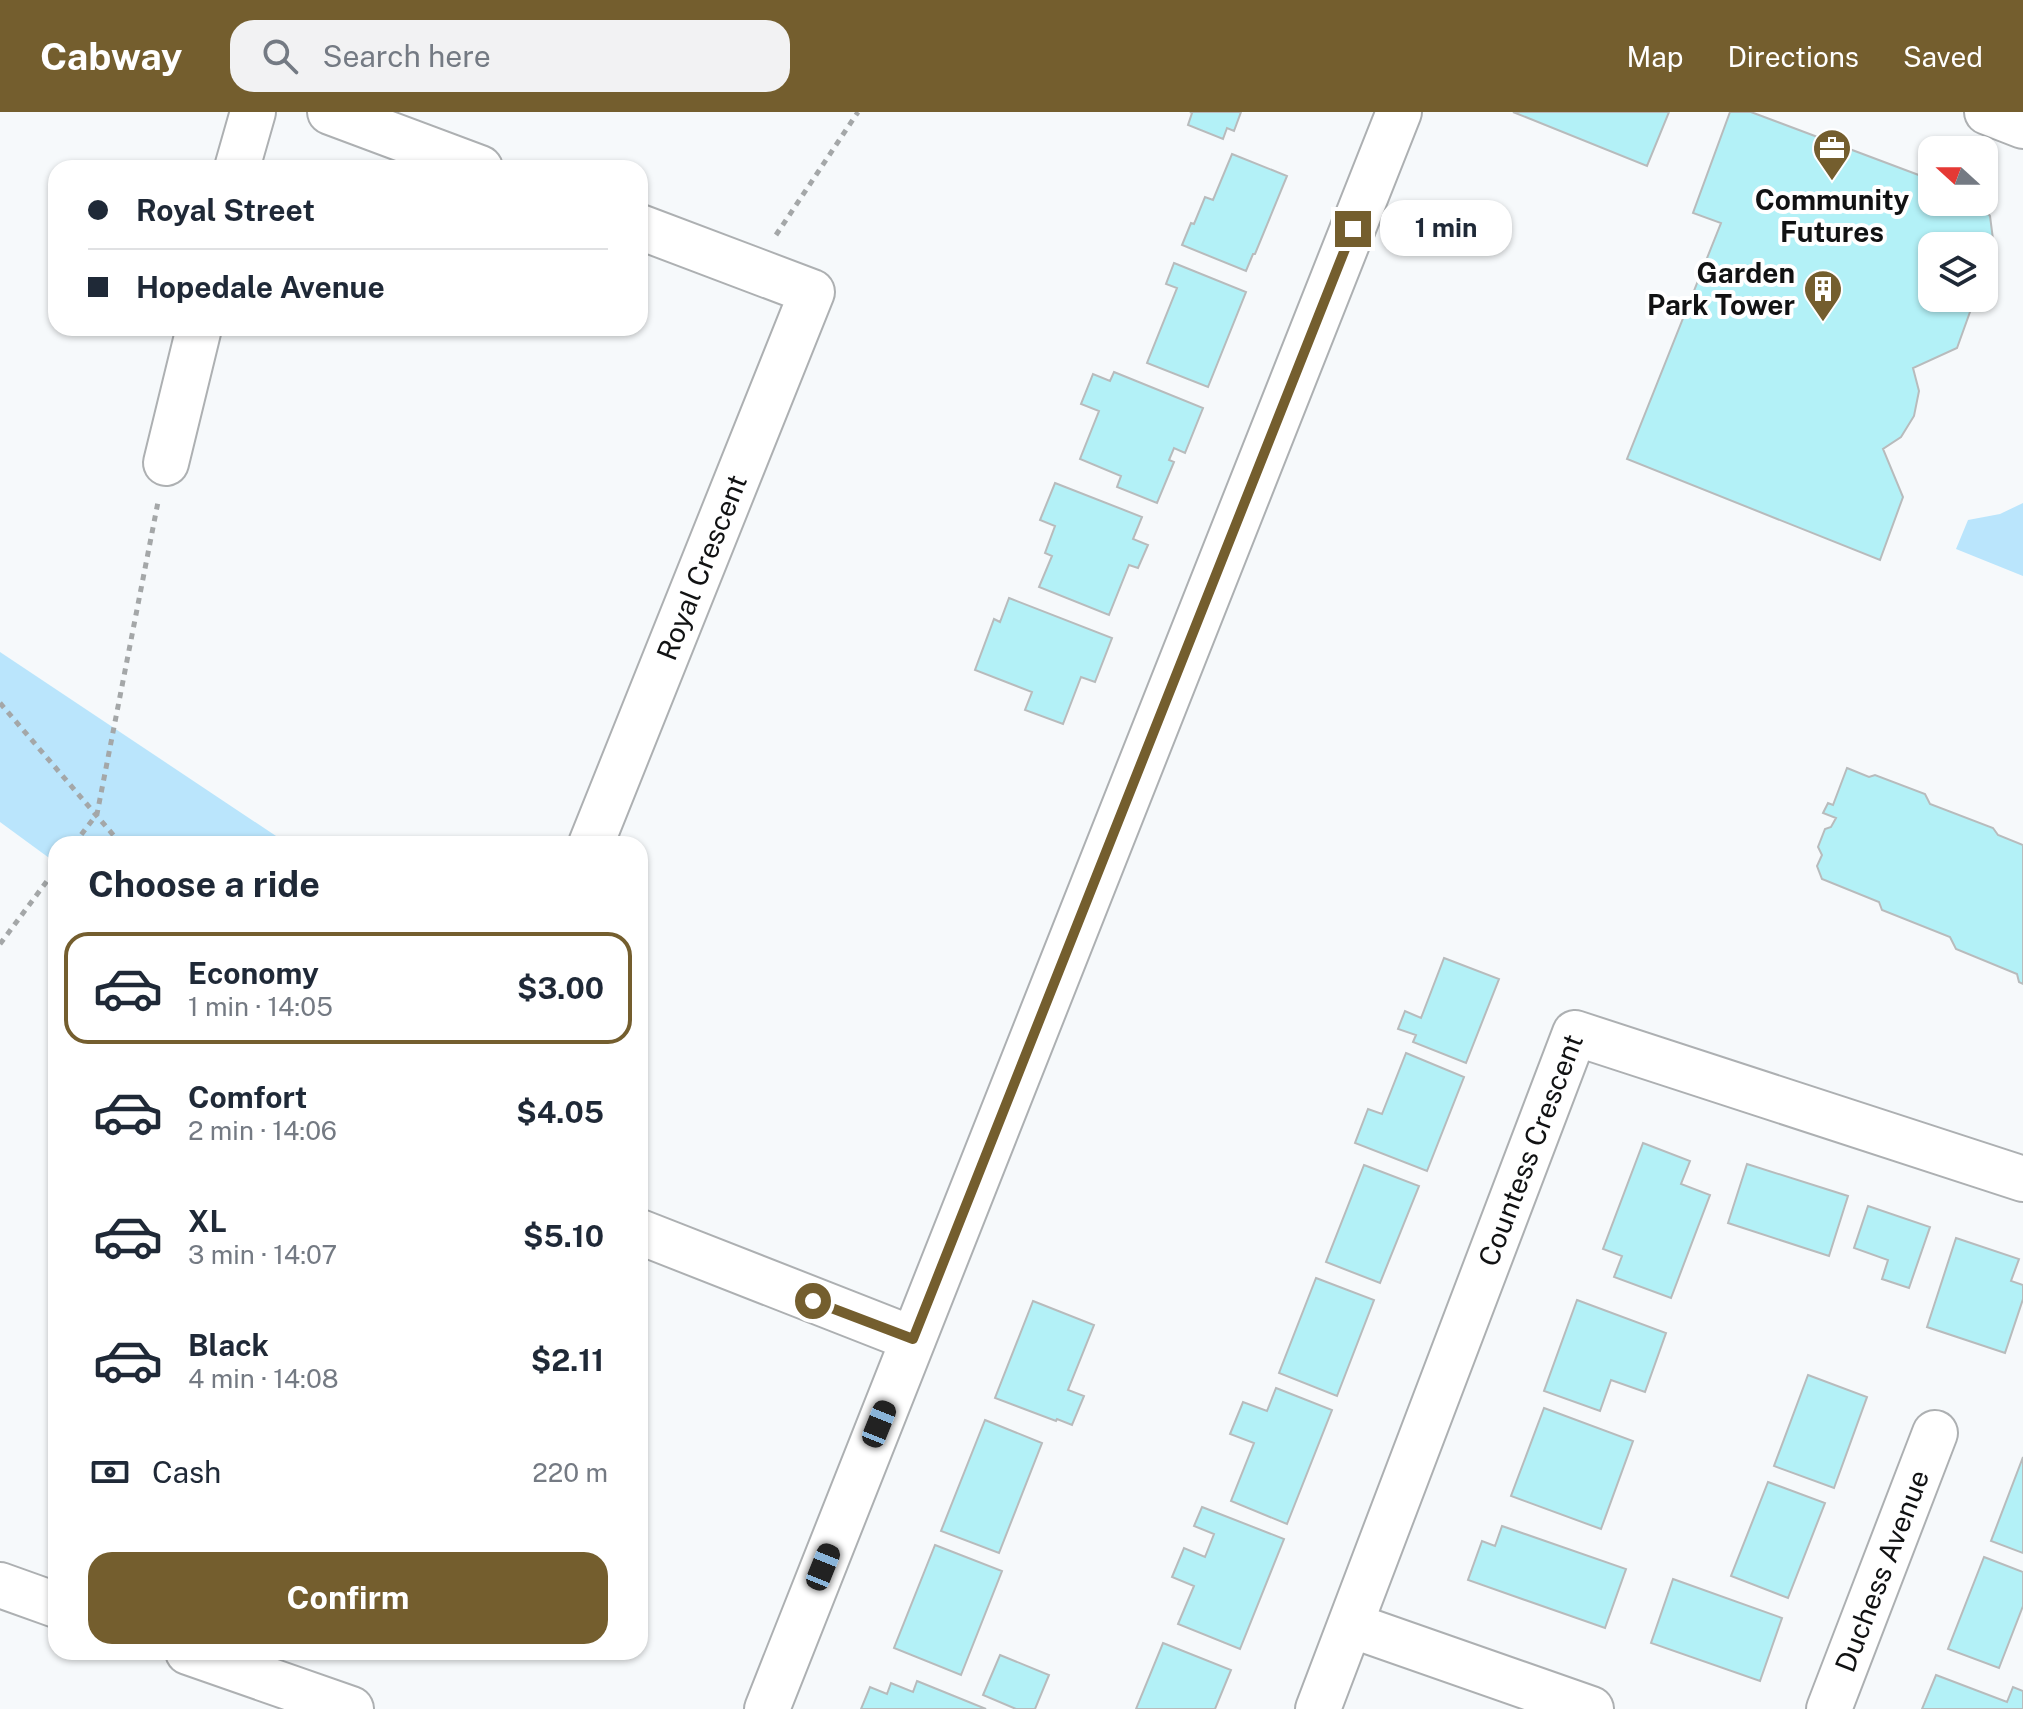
<!DOCTYPE html>
<html lang="en">
<head>
<meta charset="utf-8">
<style>
	body { margin:0; font-family:"Public Sans",sans-serif; background:#f2f2f3; color:#1f2937; height:100vh; display:flex; flex-direction:column; font-size:30px; white-space:nowrap }
	* { box-sizing:border-box; margin:0 }
	p { font-size:26px; color:#747a83 }
	.icon { flex:none; width:44px; height:44px; fill:none; stroke:currentColor; stroke-width:2; stroke-linecap:round; stroke-linejoin:round }
	.map { position:relative; flex:1; overflow:hidden }
	.drawer { position:absolute; left:48px; top:724px; width:600px; height:824px; display:flex; flex-direction:column; background:#fff; border-radius:24px; box-shadow:0 2px 6px #0004 }
	.drawer>* { flex:none }
	.guide { position:absolute; left:48px; top:48px; width:600px; height:176px; border-radius:24px; box-shadow:0 2px 6px #0004; display:grid; align-content:center; height:176px; padding:0 40px; background:#fff }
	.needle { width:52px; rotate:291deg }
	.buttons { position:absolute; left:1918px; top:24px; display:grid; gap:16px }
	.buttons a { display:grid; place-items:center; width:80px; height:80px; border-radius:16px; background:#fff; box-shadow:0 2px 6px #0004; font-size:40px }
	.end { position:absolute; width:36px; height:36px; margin:-18px; border:10px solid #745e2e; background:#fff; box-shadow:0 0 0 4px #fff }
	.from { border-radius:50% }
	.bubble { position:absolute; height:56px; border-radius:24px; background:#fff; box-shadow:0 2px 6px #0004; font-size:26px; font-weight:700; line-height:56px; text-align:center }
	.car { position:absolute; width:24px; height:48px; margin:-24px -12px; border-radius:10px; box-shadow:0 0 6px 2px #0007; background:linear-gradient(#222 24%,#8ab4d8 0 40%,#222 0 76%,#8ab4d8 0 86%,#222 0) }
	.guide b { display:flex; align-items:center; gap:28px; height:76px; font-size:30px }
	.guide b+b { border-top:2px solid #e0e1e3 }
	.guide i { width:20px; height:20px; background:#1f2937 }
	ul { padding:0; list-style:none }
	li { display:flex; align-items:center; gap:24px; height:112px; margin:0 16px 12px; padding:0 24px; border:4px solid transparent; border-radius:24px }
	li div { flex:1 }
	li b { display:block; font-size:30px }
	li em { font-style:normal; font-weight:700 }
	li.active { border-color:#745e2e }
	li>.icon { width:72px; height:72px; stroke-width:1.5 }
	h2 { padding:0 40px; font-size:36px; line-height:96px }
	.pay { display:flex; align-items:center; gap:20px; height:88px; padding:0 40px; font-size:30px }
	.pay p { margin-inline-start:auto }
	.cta { display:flex; gap:16px; margin-top:auto; padding:16px 40px }
	.cta a { flex:1; height:92px; border-radius:24px; background:#745e2e; color:#fff; font-size:32px; font-weight:700; line-height:92px; text-align:center }
	header { display:flex; align-items:center; gap:48px; box-sizing:border-box; height:112px; padding:0 40px; background:#745e2e; color:#fff }
	header strong { font-size:38px }
	nav { display:flex; gap:44px; margin-inline-start:auto; font-size:28px }
	.search { width:560px; height:72px; background:#f2f2f3; display:flex; align-items:center; gap:20px; box-sizing:border-box; padding:0 28px; border-radius:24px; color:#747a83; font-size:30px }
	.map>svg:first-child { display:block }
	.green { fill:#bae5fc }
	.building { fill:#b3f1f7; stroke:#b8bbbc; stroke-width:2 }
	.lines { fill:none; stroke-linecap:round; stroke-linejoin:round }
	.minor-casing { stroke:#adb0b2; stroke-width:48 }
	.secondary-casing { stroke:#adb0b2; stroke-width:48 }
	.path { stroke:#a4a7a8; stroke-width:5; stroke-dasharray:6 6; stroke-linecap:butt }
	.minor { stroke:#fff; stroke-width:44 }
	.secondary { stroke:#fff; stroke-width:44 }
	.route { stroke:#745e2e; stroke-width:10 }
	.labels { text-anchor:middle; stroke-width:8; stroke-linejoin:round; paint-order:stroke }
	.poi-label { font-size:28px; font-weight:bold; fill:#111213; stroke:#fff }
	.street-label { font-size:28px; fill:#111213; stroke:#fff }
</style>
</head>
<body>
<header>
<strong>Cabway</strong>
<div class="search"><svg class="icon" aria-label="search" viewBox="0 0 24 24"><circle cx="10" cy="10" r="6"/><path d="M15 15l6 6"/></svg>Search here</div>
<nav><a>Map</a><a>Directions</a><a>Saved</a></nav>
</header>
<div class="map">
<svg width="2023" height="1597" viewBox="0 0 2023 1597">
	<rect width="100%" height="100%" fill="#f6f9fb"/>
	<path class="green" d="M2023,391V464L1956,437L1968,408L2000,402Z
		M0,540L288,732H56V751L0,710Z"/>
	<path class="building" d="M1190,0H1241L1234,19L1227,16L1223,27L1188,13L1192,1Z
		M1513,0H1669L1647,54Z
		M1730,0H1751L1932,68V90H1978L1990,104L1994,135L1984,162V134H1932V186H1975L1957,236L1913,256L1919,279L1914,304L1901,325L1883,337L1903,385L1880,448L1627,347L1721,111L1693,101Z
		M1232,42L1287,64L1255,142H1253L1246,159L1182,133L1191,111L1194,112L1205,85L1213,88Z
		M1174,151L1246,180L1208,275L1147,251L1177,176L1166,172Z
		M1114,260L1203,296L1185,341L1174,336L1169,348L1174,350L1157,391L1117,375L1121,364L1080,347L1099,299L1081,292L1093,262L1110,269Z
		M1055,371L1142,405L1133,427L1148,433L1138,456L1129,453L1109,503L1039,475L1052,444L1045,441L1055,414L1040,408Z
		M1009,486L1112,526L1095,570L1081,565L1063,612L1025,598L1032,580L975,558L994,507L1000,510Z
		M1847,656L1869,665L1875,663L1925,682L1930,692L1993,716L1998,723L2023,733V872L2019,870L2017,862L1956,837L1950,825L1882,798L1879,790L1822,767L1817,754L1822,743L1818,735L1825,717L1831,715L1836,706L1823,701L1828,691L1833,693Z
		M1444,846L1499,867L1466,951L1413,930L1416,923L1398,917L1405,899L1421,906Z
		M1406,941L1464,965L1427,1059L1355,1031L1368,997L1382,1002Z
		M1643,1031L1690,1049L1681,1072L1710,1083L1671,1186L1614,1165L1622,1144L1603,1137Z
		M1747,1052L1848,1084L1829,1144L1728,1111Z
		M1364,1053L1419,1074L1380,1171L1326,1150Z
		M1868,1094L1930,1115L1909,1176L1882,1167L1888,1148L1854,1136Z
		M1956,1126L2019,1147L2011,1169L2023,1173V1187L2005,1241L1927,1215Z
		M1316,1166L1374,1188L1337,1284L1279,1261Z
		M1577,1188L1666,1221L1645,1280L1611,1268L1600,1299L1544,1279Z
		M1033,1189L1094,1213L1068,1278L1084,1284L1072,1313L1057,1307L1056,1309L995,1286Z
		M1808,1263L1867,1285L1834,1376L1774,1354Z
		M1276,1276L1332,1298L1287,1412L1231,1389L1254,1331L1230,1322L1243,1290L1267,1299Z
		M1544,1296L1633,1329L1601,1417L1511,1384Z
		M985,1308L1042,1331L999,1441L941,1419Z
		M2023,1345V1441L1991,1429Z
		M1768,1370L1825,1391L1788,1486L1731,1464Z
		M1202,1395L1284,1427L1240,1537L1178,1512L1194,1474L1172,1465L1184,1436L1205,1445L1214,1422L1194,1414Z
		M1502,1414L1626,1457L1605,1516L1468,1468L1482,1429L1495,1434Z
		M935,1433L1002,1459L961,1563L894,1536Z
		M1984,1445L2023,1460V1494L1999,1556L1948,1537Z
		M1673,1467L1782,1506L1760,1569L1651,1531Z
		M1163,1531L1231,1558L1215,1597H1136Z
		M1000,1543L1049,1563L1035,1597H1016L983,1583Z
		M1936,1563L2007,1590L2013,1575L2023,1579V1597H1922Z
		M917,1569L986,1597H861L870,1575L887,1582L891,1571L913,1580Z"/>
	<g class="lines">
		<g class="minor-casing">
			<g id="minor">
				<path d="M330,0L480,56"/>
				<path d="M237,56L253,0"/>
				<path d="M166,351L199,216"/>
				<path id="s1" d="M591,732L812,180L640,115"/>
				<path d="M640,1120L913,1227"/>
				<path d="M0,1473L56,1493"/>
				<path d="M1351,1513L1591,1597"/>
				<path d="M188,1540L351,1597"/>
				<path d="M767,1597L1399,0"/>
				<path id="s2" d="M1318,1597L1575,921L2023,1067"/>
				<path id="s3" d="M1829,1597L1935,1321"/>
			</g>
		</g>
		<g class="secondary-casing">
			<path id="secondary" d="M1987,0L2023,14"/>
		</g>
		<path class="path" d="M776,123L858,0
			M0,591L121,732
			M74,732L97,702L158,390
			M0,832L56,757"/>
		<use href="#minor" class="minor"/>
		<use href="#secondary" class="secondary"/>
	</g>
	<g class="lines">
		<path class="route" d="M813,1189L913,1227L1353,117"/>
	</g>
	<defs>
		<g id="office-pin" transform="scale(2)"><path d="M0 17L-7.5 6A9.5 9.5 0 1 1 7.5 6Z" fill="#745e2e" stroke="#fff"/><path d="M-6-3h4V-5.5h4V-3h4V5H-6ZM-1-4.5V-3h2v-1.5ZM-6 0V1H6V0Z" fill="#fff"/></g>
		<g id="building-pin" transform="scale(2)"><path d="M0 17L-7.5 6A9.5 9.5 0 1 1 7.5 6Z" fill="#745e2e" stroke="#fff"/><path d="M-4-6H4V6H1V3H-1V6H-4ZM-2.5-4.3h1.7v1.8h-1.7ZM.8-4.3h1.7v1.8H.8ZM-2.5-1h1.7V.8h-1.7ZM.8-1h1.7V.8H.8Z" fill="#fff"/></g>
	</defs>
	<g fill-rule="evenodd">
		<use href="#office-pin" x="1832" y="36"/>
		<use href="#building-pin" x="1823" y="177"/>
	</g>
	<g class="labels">
		<g class="poi-label">
			<text x="1832" y="98">Community<tspan x="1832" dy="32">Futures</tspan></text>
			<text x="1795" y="171" text-anchor="end">Garden<tspan x="1795" dy="32">Park Tower</tspan></text>
		</g>
		<g class="street-label">
			<text dy="10" stroke="none"><textPath href="#s1" startOffset="298">Royal Crescent</textPath></text>
			<text dy="10" stroke="none"><textPath href="#s2" startOffset="598">Countess Crescent</textPath></text>
			<text dy="10" stroke="none"><textPath href="#s3" startOffset="148">Duchess Avenue</textPath></text>
		</g>
	</g>
</svg>
<div class="buttons">
<a><svg class="needle" viewBox="-14 -14 28 28"><path d="M0-13l5 13h-10z" fill="#e53935"/><path d="M0 13l5-13h-10z" fill="#747a83"/></svg></a>
<a><svg class="icon" aria-label="layers" viewBox="0 0 24 24"><path d="M12 4l9 5-9 5-9-5zM3 14l9 5 9-5"/></svg></a>
</div>
<i class="end from" style="left:813px;top:1189px"></i>
<i class="end" style="left:1353px;top:117px"></i>
<div class="bubble" style="left:1380px;top:88px;width:132px">1 min</div>
<i class="car" style="left:879px;top:1312px;rotate:22deg"></i>
<i class="car" style="left:823px;top:1455px;rotate:22deg"></i>
<div class="guide">
<b><i class="from"></i>Royal Street</b>
<b><i></i>Hopedale Avenue</b>
</div>
<section class="drawer">
<h2>Choose a ride</h2>
<ul>
<li class="active"><svg class="icon" aria-label="car" viewBox="0 0 24 24"><path d="M5 17H2v-5l4-1 3-4h7l3 4 3 1v5h-3M9 17h6M6 11h13"/><circle cx="7" cy="17" r="2"/><circle cx="17" cy="17" r="2"/></svg><div><b>Economy</b><p>1 min · 14:05</p></div><em>$3.00</em></li>
<li><svg class="icon" aria-label="car" viewBox="0 0 24 24"><path d="M5 17H2v-5l4-1 3-4h7l3 4 3 1v5h-3M9 17h6M6 11h13"/><circle cx="7" cy="17" r="2"/><circle cx="17" cy="17" r="2"/></svg><div><b>Comfort</b><p>2 min · 14:06</p></div><em>$4.05</em></li>
<li><svg class="icon" aria-label="car" viewBox="0 0 24 24"><path d="M5 17H2v-5l4-1 3-4h7l3 4 3 1v5h-3M9 17h6M6 11h13"/><circle cx="7" cy="17" r="2"/><circle cx="17" cy="17" r="2"/></svg><div><b>XL</b><p>3 min · 14:07</p></div><em>$5.10</em></li>
<li><svg class="icon" aria-label="car" viewBox="0 0 24 24"><path d="M5 17H2v-5l4-1 3-4h7l3 4 3 1v5h-3M9 17h6M6 11h13"/><circle cx="7" cy="17" r="2"/><circle cx="17" cy="17" r="2"/></svg><div><b>Black</b><p>4 min · 14:08</p></div><em>$2.11</em></li>
</ul>
<div class="pay"><svg class="icon" aria-label="cash" viewBox="0 0 24 24"><path d="M3 7h18v10H3z"/><circle cx="12" cy="12" r="2"/></svg>Cash<p>220 m</p></div>
<div class="cta"><a>Confirm</a></div>
</section>
</div>
</body>
</html>
